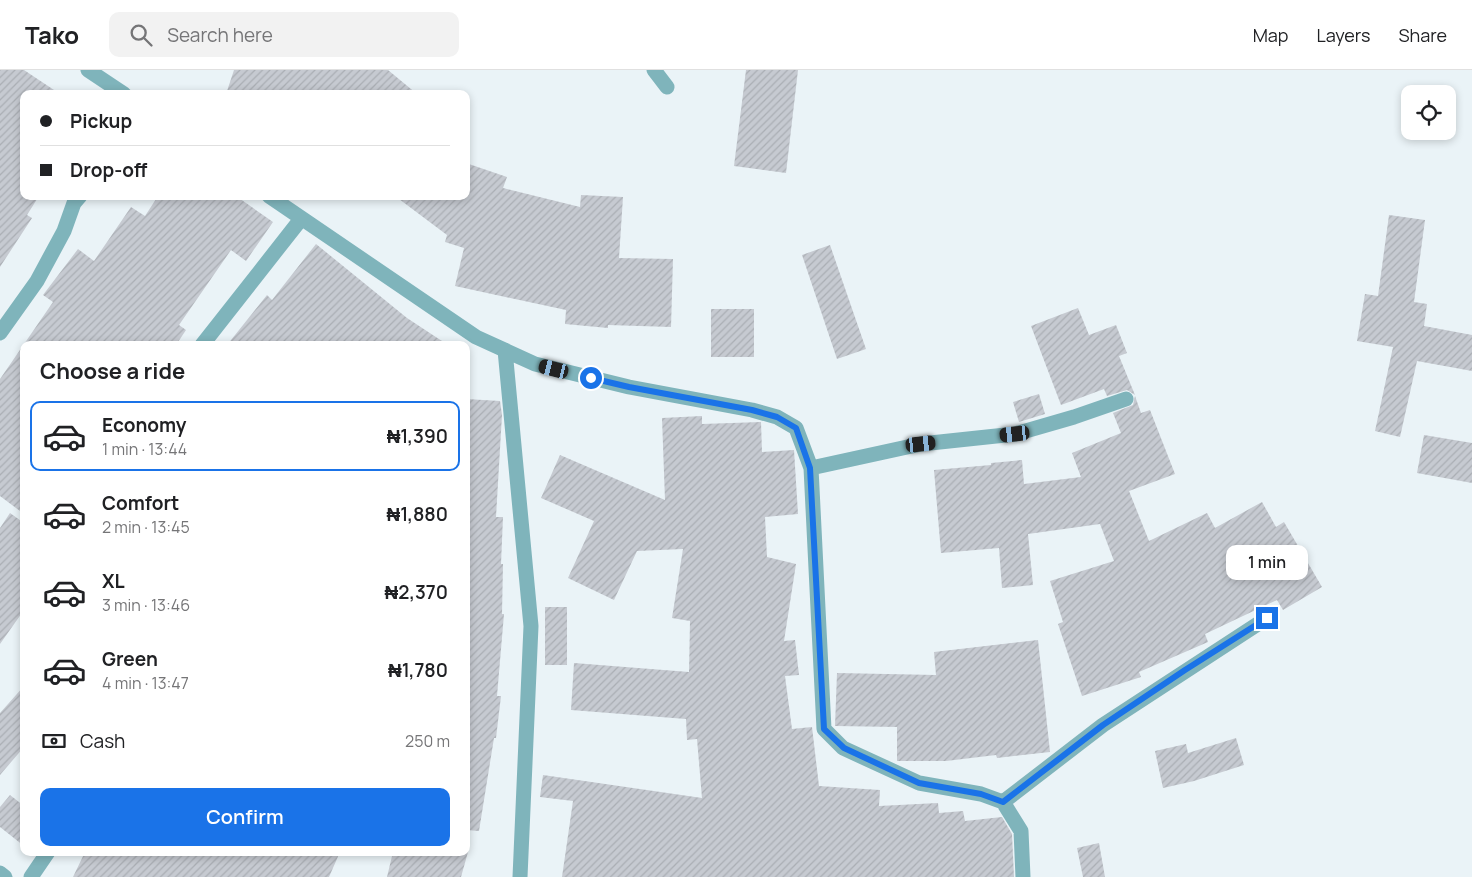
<!DOCTYPE html>
<html lang="en">
<head>
<meta charset="utf-8">
<style>
	body { margin:0; font-family:Manrope,sans-serif; background:#f2f2f2; color:#202124; height:100vh; display:flex; flex-direction:column; font-size:19px; white-space:nowrap }
	* { box-sizing:border-box; margin:0 }
	p { font-size:16px; color:#757577 }
	.icon { flex:none; width:28px; height:28px; fill:none; stroke:currentColor; stroke-width:2; stroke-linecap:round; stroke-linejoin:round }
	.map { position:relative; flex:1; overflow:hidden }
	.side { position:absolute; left:20px; top:271px; width:450px; height:515px; display:flex; flex-direction:column; background:#fff; border-radius:10px; box-shadow:0 2px 8px #0003 }
	.side>* { flex:none }
	.banner { position:absolute; left:20px; top:20px; width:450px; height:110px; border-radius:10px; box-shadow:0 2px 8px #0003; display:grid; align-content:center; height:110px; padding:0 20px; background:#fff }
	.tools { position:absolute; left:1401px; top:15px; display:grid; gap:10px }
	.tools a { display:grid; place-items:center; width:55px; height:55px; border-radius:10px; background:#fff; box-shadow:0 2px 8px #0003; font-size:25px }
	.end { position:absolute; width:22px; height:22px; margin:-11px; border:6px solid #1a73e8; background:#fff; box-shadow:0 0 0 2px #fff }
	.from { border-radius:50% }
	.bubble { position:absolute; height:35px; border-radius:10px; background:#fff; box-shadow:0 2px 8px #0003; font-size:16px; font-weight:600; line-height:35px; text-align:center }
	.car { position:absolute; width:15px; height:30px; margin:-15px -8px; border-radius:6px; box-shadow:0 0 4px 1px #0007; background:linear-gradient(#222 24%,#8ab4d8 0 40%,#222 0 76%,#8ab4d8 0 86%,#222 0) }
	.banner b { display:flex; align-items:center; gap:18px; height:48px; font-size:19px }
	.banner b+b { border-top:1px solid #e0e0e0 }
	.banner i { width:12px; height:12px; background:#202124 }
	ul { padding:0; list-style:none }
	li { display:flex; align-items:center; gap:15px; height:70px; margin:0 10px 8px; padding:0 10px; border:2px solid transparent; border-radius:10px }
	li div { flex:1 }
	li b { display:block; font-size:19px }
	li em { font-style:normal; font-weight:600 }
	li.on { border-color:#1a73e8 }
	li>.icon { width:45px; height:45px; stroke-width:1.5 }
	h2 { padding:0 20px; font-size:22px; line-height:60px }
	.pay { display:flex; align-items:center; gap:12px; height:55px; padding:0 20px; font-size:19px }
	.pay p { margin-inline-start:auto }
	.button { display:flex; gap:10px; margin-top:auto; padding:10px 20px }
	.button a { flex:1; height:58px; border-radius:10px; background:#1a73e8; color:#fff; font-size:20px; font-weight:600; line-height:58px; text-align:center }
	header { display:flex; align-items:center; gap:30px; box-sizing:border-box; height:70px; padding:0 25px; background:#fff; border-bottom:1px solid #e0e0e0 }
	header strong { font-size:24px }
	nav { display:flex; gap:28px; margin-inline-start:auto; font-size:18px }
	.search { width:350px; height:45px; background:#f2f2f2; display:flex; align-items:center; gap:12px; box-sizing:border-box; padding:0 18px; border-radius:10px; color:#757577; font-size:19px }
	.map>svg:first-child { display:block }
	.building { fill:url(#building-hatch) }
	.lines { fill:none; stroke-linecap:round; stroke-linejoin:round }
	.street { stroke:#7fb4bb; stroke-width:15 }
	.route { stroke:#1a73e8; stroke-width:6 }
</style>
</head>
<body>
<header>
<strong>Tako</strong>
<div class="search"><svg class="icon" aria-label="search" viewBox="0 0 24 24"><circle cx="10" cy="10" r="6"/><path d="M15 15l6 6"/></svg>Search here</div>
<nav><a>Map</a><a>Layers</a><a>Share</a></nav>
</header>
<div class="map">
<svg width="1472" height="807" viewBox="0 0 1472 807">
	<defs>
		<pattern id="building-hatch" width="6" height="6" patternUnits="userSpaceOnUse" patternTransform="scale(1.25)"><rect width="6" height="6" fill="#c6cad1"/><path d="M-1 1l2-2M0 6l6-6M5 7l2-2" fill="none" stroke="#aaaeb4"/></pattern>
	</defs>
	<rect width="100%" height="100%" fill="#eaf3f7"/>
	<path class="building" d="M0,0H24L60,24H24V126H39L27,145L32,148L0,197Z
		M234,0H388L417,24H226Z
		M746,0H798L786,103L734,96Z
		M466,93L507,107L503,118L580,137L581,125L623,127L619,188L673,189L671,257L608,255V258L565,254L566,240L455,216L464,178L445,172L447,165L395,126H466Z
		M158,126H236L273,152L246,191L231,180L179,255L186,260L176,275H24V444L0,426V309L53,232L43,225L78,179L94,191L131,137L145,146Z
		M1389,145L1425,150L1414,232L1427,234L1424,256L1472,265V301L1417,291L1400,367L1375,361L1393,277L1357,271L1365,224L1378,226Z
		M316,174L407,248L448,275H227L267,225L272,230Z
		M830,175L866,279L837,289L802,185Z
		M1078,238L1089,265L1116,255L1127,283L1119,286L1135,325L1127,320L1107,326L1104,319L1061,335L1031,256Z
		M711,239H754V287H711Z
		M1039,324L1045,344L1019,352L1013,332Z
		M1135,326L1141,343L1150,340L1175,404L1129,421L1149,471L1207,443L1215,458L1262,432L1276,457L1284,452L1322,517L1283,540L1277,530L1205,564L1208,572L1139,602L1141,607L1082,626L1058,554L1063,552L1050,511L1114,491L1100,454L1028,464L1033,515L1002,518L999,478L941,483L934,400L991,395V393L1022,390L1024,414L1081,407L1072,383L1121,363L1113,343L1133,335Z
		M466,329L500,331L502,345L496,447H503L501,494H503L502,544H504L497,626H501L496,668H494L479,761L466,760Z
		M702,346V354L761,352L762,382L794,380L798,444L765,447L767,487L796,494L784,571L795,570L799,605L785,606L792,659L812,657L819,716L880,720L879,736L938,733L939,743L963,741L965,751L1002,747L1012,764L1014,807H562L573,731L540,727L543,705L702,728L697,669L687,670L686,649L571,640L574,593L689,602L690,551L672,548L683,479L637,481L614,530L568,508L594,451L541,428L560,385L665,430L662,348Z
		M1424,365L1472,373V413L1417,403Z
		M10,443L24,453V540L0,574V458Z
		M545,537H567V595H545Z
		M1038,570L1050,682L997,688L996,685L946,691H897V657L835,656L837,603L936,605L934,582Z
		M24,616V677L0,705V643Z
		M1236,668L1244,695L1194,711L1163,718L1155,681L1186,674L1188,683Z
		M10,725L24,736V776L0,757V737Z
		M1099,773L1105,807H1083L1077,778Z
		M85,782H340L329,807H73Z
		M393,782H468L461,807H387Z"/>
	<g class="lines">
		<path class="street" d="M88,0L124,24
			M654,0L667,17
			M269,126L476,267L535,294L629,317L752,340L777,347L796,358L811,398L824,659L843,678L919,713L981,724L1003,732L1021,761L1023,807
			M0,263L37,211L64,161L74,133L80,126
			M202,275L301,149
			M505,280L531,556L520,807
			M811,398L921,374L1015,364L1074,347L1126,329
			M1003,732L1103,655L1267,548
			M0,803L5,807
			M31,807L48,782"/>
	</g>
	<g class="lines">
		<path class="route" d="M591,308L629,317L752,340L777,347L796,358L810,398L824,659L844,678L919,713L981,724L1003,732L1103,655L1185,600L1267,548"/>
	</g>
</svg>
<div class="tools">
<a><svg class="icon" aria-label="locate" viewBox="0 0 24 24"><circle cx="12" cy="12" r="6"/><path d="M12 2v4M12 18v4M2 12h4M18 12h4"/></svg></a>
</div>
<i class="end from" style="left:591px;top:308px"></i>
<i class="end" style="left:1267px;top:548px"></i>
<div class="bubble" style="left:1226px;top:475px;width:82px">1 min</div>
<i class="car" style="left:554px;top:299px;rotate:284deg"></i>
<i class="car" style="left:1015px;top:364px;rotate:264deg"></i>
<i class="car" style="left:921px;top:374px;rotate:84deg"></i>
<div class="banner">
<b><i class="from"></i>Pickup</b>
<b><i></i>Drop-off</b>
</div>
<section class="side">
<h2>Choose a ride</h2>
<ul>
<li class="on"><svg class="icon" aria-label="car" viewBox="0 0 24 24"><path d="M5 17H2v-5l4-1 3-4h7l3 4 3 1v5h-3M9 17h6M6 11h13"/><circle cx="7" cy="17" r="2"/><circle cx="17" cy="17" r="2"/></svg><div><b>Economy</b><p>1 min · 13:44</p></div><em>₦1,390</em></li>
<li><svg class="icon" aria-label="car" viewBox="0 0 24 24"><path d="M5 17H2v-5l4-1 3-4h7l3 4 3 1v5h-3M9 17h6M6 11h13"/><circle cx="7" cy="17" r="2"/><circle cx="17" cy="17" r="2"/></svg><div><b>Comfort</b><p>2 min · 13:45</p></div><em>₦1,880</em></li>
<li><svg class="icon" aria-label="car" viewBox="0 0 24 24"><path d="M5 17H2v-5l4-1 3-4h7l3 4 3 1v5h-3M9 17h6M6 11h13"/><circle cx="7" cy="17" r="2"/><circle cx="17" cy="17" r="2"/></svg><div><b>XL</b><p>3 min · 13:46</p></div><em>₦2,370</em></li>
<li><svg class="icon" aria-label="car" viewBox="0 0 24 24"><path d="M5 17H2v-5l4-1 3-4h7l3 4 3 1v5h-3M9 17h6M6 11h13"/><circle cx="7" cy="17" r="2"/><circle cx="17" cy="17" r="2"/></svg><div><b>Green</b><p>4 min · 13:47</p></div><em>₦1,780</em></li>
</ul>
<div class="pay"><svg class="icon" aria-label="cash" viewBox="0 0 24 24"><path d="M3 7h18v10H3z"/><circle cx="12" cy="12" r="2"/></svg>Cash<p>250 m</p></div>
<div class="button"><a>Confirm</a></div>
</section>
</div>
</body>
</html>
